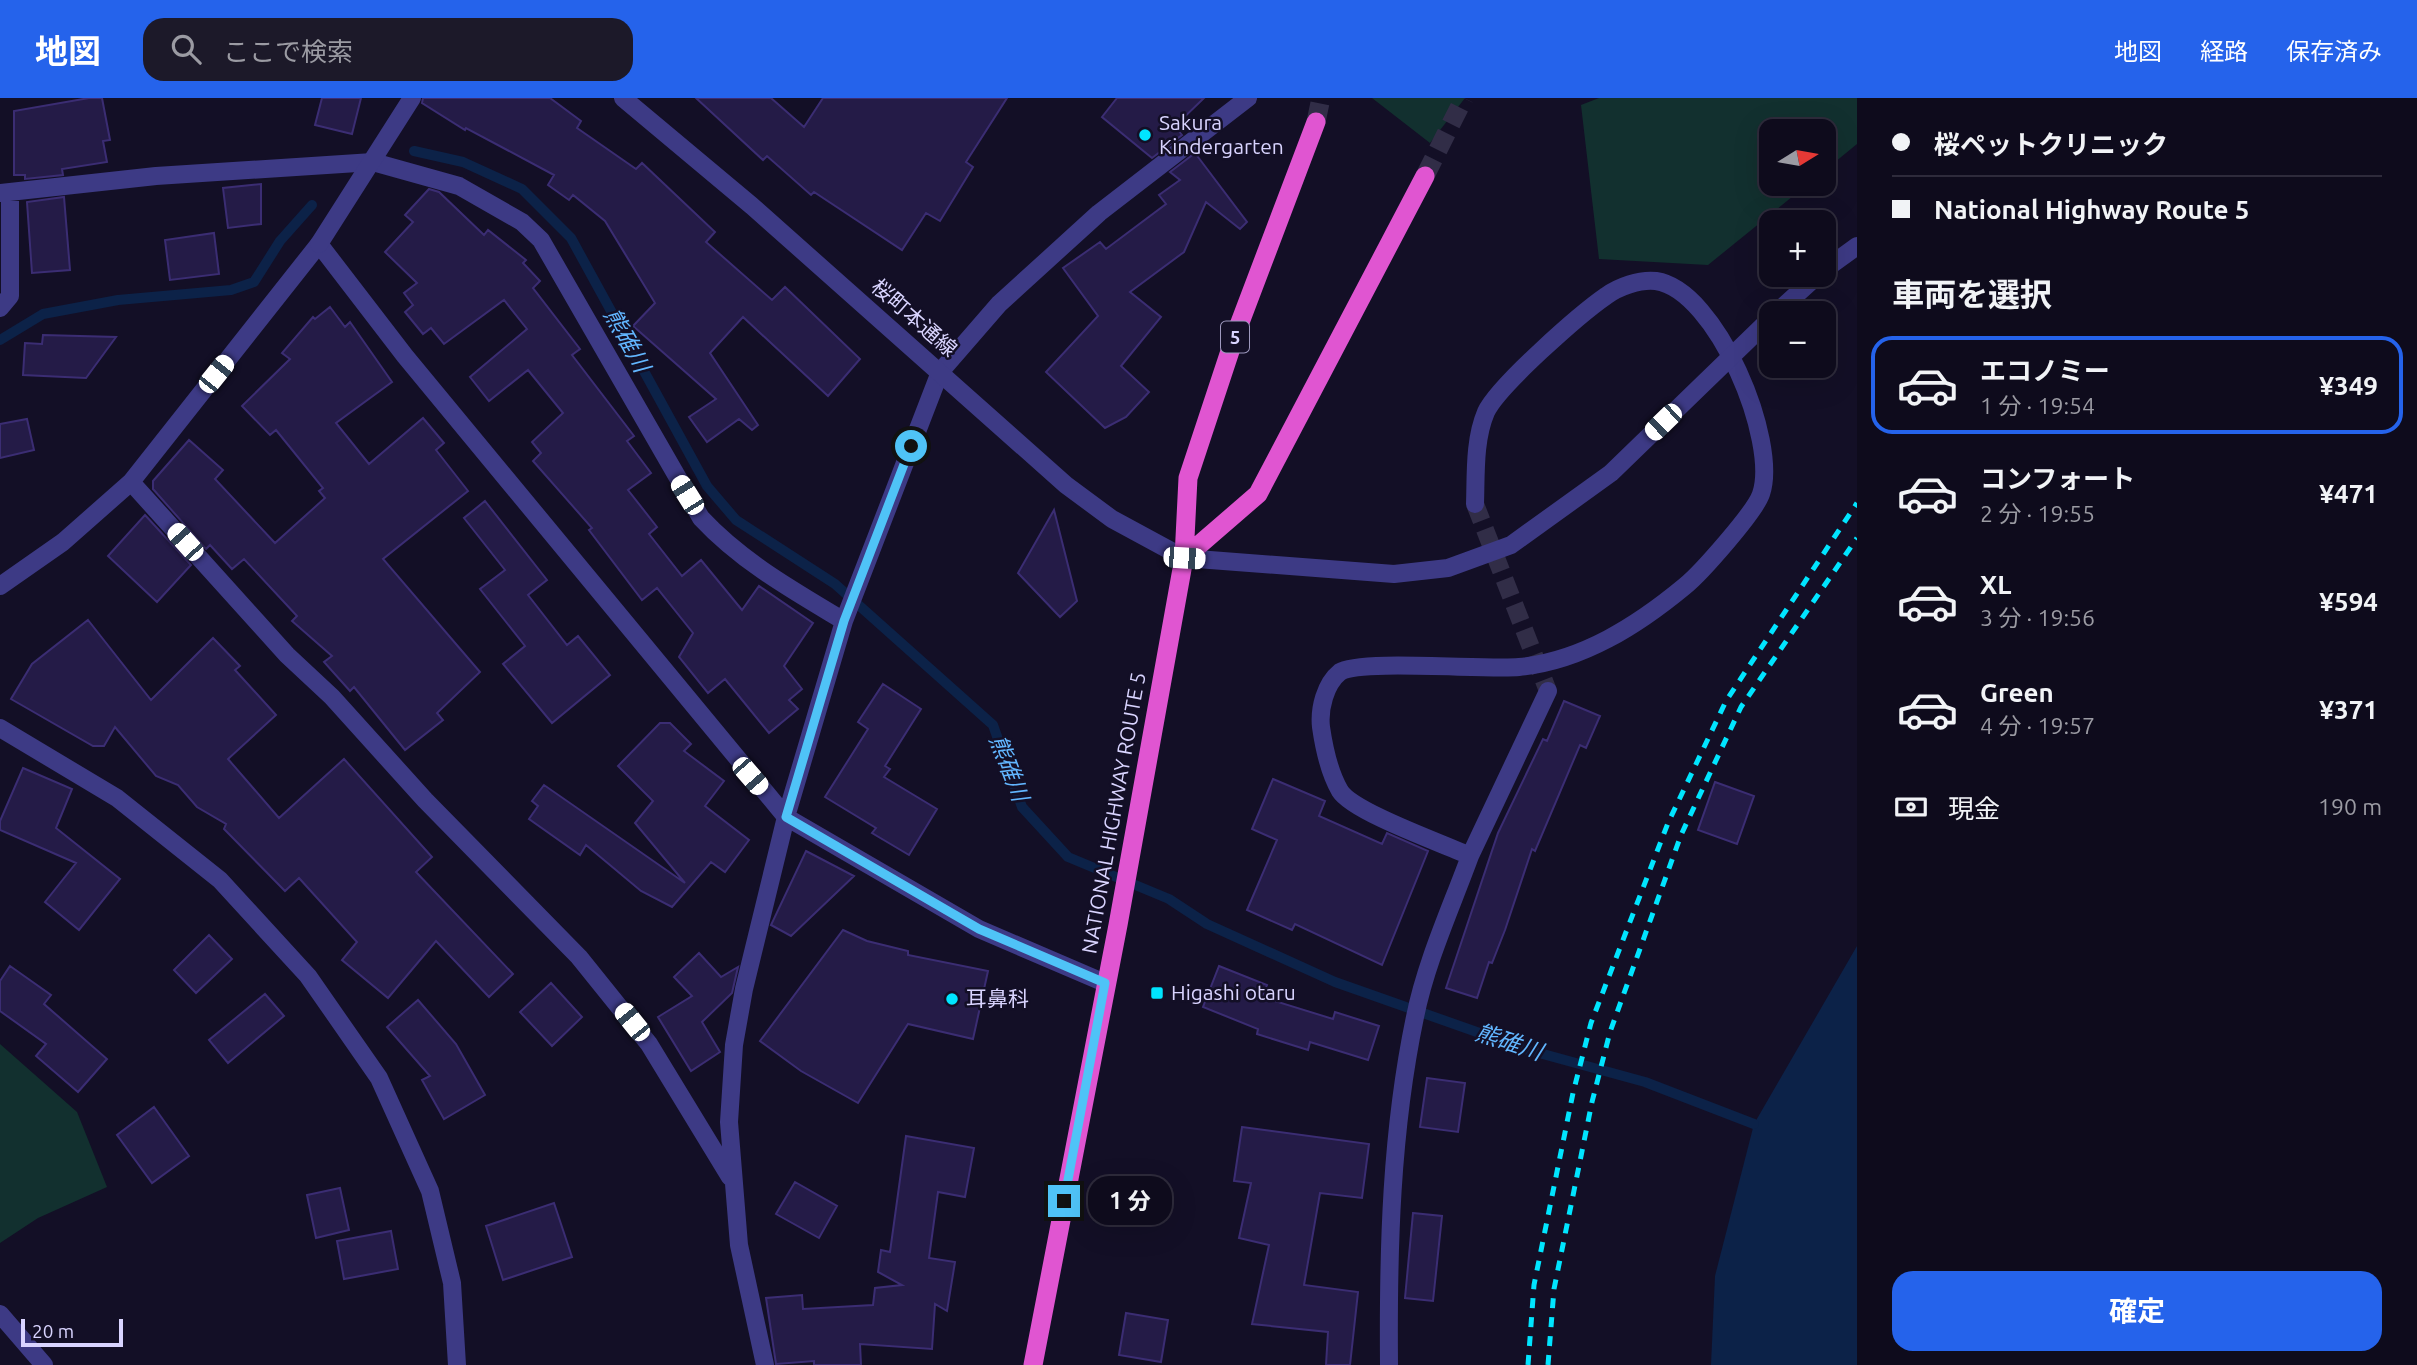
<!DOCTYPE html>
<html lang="ja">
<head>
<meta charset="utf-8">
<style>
	body { margin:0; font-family:Ubuntu,"Noto Sans JP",sans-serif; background:#1c1929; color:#f1f3f6; height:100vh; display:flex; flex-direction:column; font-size:26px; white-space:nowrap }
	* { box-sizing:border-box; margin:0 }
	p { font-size:23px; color:#9b9ba3 }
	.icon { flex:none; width:38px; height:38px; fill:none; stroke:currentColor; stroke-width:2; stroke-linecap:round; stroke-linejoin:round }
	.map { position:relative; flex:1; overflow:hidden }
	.panel { display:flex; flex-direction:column; background:#0e0b1c; width:560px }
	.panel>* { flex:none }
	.hud { display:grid; align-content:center; height:154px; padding:0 35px; background:#0e0b1c }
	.needle { width:46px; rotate:79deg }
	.buttons { position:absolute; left:1759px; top:21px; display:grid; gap:14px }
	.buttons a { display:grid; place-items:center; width:77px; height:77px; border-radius:14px; background:#0e0b1c; box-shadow:0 7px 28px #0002,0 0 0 2px #2e2b3b; font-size:35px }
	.scale { position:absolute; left:21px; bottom:18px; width:102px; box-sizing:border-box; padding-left:7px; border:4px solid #d9d4ff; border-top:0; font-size:19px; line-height:24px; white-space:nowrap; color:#d9d4ff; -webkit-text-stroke:5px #130f26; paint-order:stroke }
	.end { position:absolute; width:32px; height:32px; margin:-16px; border:9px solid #4fc3f7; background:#111; box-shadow:0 0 0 4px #111 }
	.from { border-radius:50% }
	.bubble { position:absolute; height:49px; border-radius:21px; background:#0e0b1c; box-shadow:0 7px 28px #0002,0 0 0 2px #2e2b3b; font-size:23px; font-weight:700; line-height:49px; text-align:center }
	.car { position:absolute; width:21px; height:42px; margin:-21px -10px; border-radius:9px; box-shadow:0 0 5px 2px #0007; background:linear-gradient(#fff 24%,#345 0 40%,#fff 0 76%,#345 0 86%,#fff 0) }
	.hud b { display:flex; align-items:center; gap:24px; height:66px; font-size:26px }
	.hud b+b { border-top:2px solid #2e2b3b }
	.hud i { width:18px; height:18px; background:#f1f3f6 }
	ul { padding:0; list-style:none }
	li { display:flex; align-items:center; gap:21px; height:98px; margin:0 14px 10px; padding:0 21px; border:4px solid transparent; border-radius:21px }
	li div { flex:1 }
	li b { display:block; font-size:26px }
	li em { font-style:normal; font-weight:700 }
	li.on { border-color:#2563eb }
	li>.icon { width:63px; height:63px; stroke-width:1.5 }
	h2 { padding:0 35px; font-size:32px; line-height:84px }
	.pay { display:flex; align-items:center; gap:18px; height:77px; padding:0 35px; font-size:26px }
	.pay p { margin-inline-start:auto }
	.button { display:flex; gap:14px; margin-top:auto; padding:14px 35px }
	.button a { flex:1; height:80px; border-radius:21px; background:#2563eb; color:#fff; font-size:28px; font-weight:700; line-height:80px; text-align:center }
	header { display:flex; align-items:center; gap:42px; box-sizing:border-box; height:98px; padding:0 35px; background:#2563eb; color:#fff }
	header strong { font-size:33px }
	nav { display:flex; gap:38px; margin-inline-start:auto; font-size:24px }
	.search { width:490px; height:63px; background:#1c1929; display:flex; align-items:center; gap:18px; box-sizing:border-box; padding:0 24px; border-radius:21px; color:#9b9ba3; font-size:26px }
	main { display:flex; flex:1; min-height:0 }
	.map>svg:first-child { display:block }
	.green { fill:#12302f }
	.water { fill:#0c2248 }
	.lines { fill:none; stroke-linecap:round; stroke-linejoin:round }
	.stream { stroke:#0c2248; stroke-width:10 }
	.building { fill:#241b47; stroke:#3b2d73; stroke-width:2 }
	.minor-tunnel { stroke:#312d47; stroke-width:18; stroke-dasharray:18 9; stroke-linecap:butt }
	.trunk-tunnel { stroke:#312d47; stroke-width:19; stroke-dasharray:19 10; stroke-linecap:butt }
	.minor { stroke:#3d3a85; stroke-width:18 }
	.tertiary { stroke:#3d3a85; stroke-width:18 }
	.trunk { stroke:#e055d1; stroke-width:19 }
	.rail { stroke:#00e5ff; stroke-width:5; stroke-dasharray:10 9; stroke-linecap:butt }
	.route { stroke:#4fc3f7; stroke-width:9 }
	.poi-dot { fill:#00e5ff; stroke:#130f26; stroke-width:2.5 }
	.labels { text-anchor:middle; stroke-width:5; stroke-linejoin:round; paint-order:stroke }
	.shield { fill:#130f26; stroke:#9e99be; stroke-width:2 }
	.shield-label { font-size:19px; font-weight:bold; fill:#d9d4ff }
	.poi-label { font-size:21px; fill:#d9d4ff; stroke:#130f26; text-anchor:start }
	.street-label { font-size:21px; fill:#d9d4ff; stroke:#130f26 }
	.water-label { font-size:23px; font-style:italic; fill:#62b6ff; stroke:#130f26 }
</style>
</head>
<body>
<header>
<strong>地図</strong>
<div class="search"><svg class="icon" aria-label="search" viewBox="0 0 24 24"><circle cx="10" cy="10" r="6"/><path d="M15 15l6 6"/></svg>ここで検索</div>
<nav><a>地図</a><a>経路</a><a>保存済み</a></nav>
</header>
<main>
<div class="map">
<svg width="1857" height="1267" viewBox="0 0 1857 1267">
	<rect width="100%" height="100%" fill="#130f26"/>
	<path class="green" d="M1372,0H1465L1430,45Z
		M1599,0H1857V46L1824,73V33H1771V86H1808L1708,167L1599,161L1581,7Z
		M0,946L77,1014L107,1089L38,1120L0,1145Z"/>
	<path class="water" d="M1857,848V1267H1711L1715,1178L1754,1026Z"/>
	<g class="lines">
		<path class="stream" d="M414,53L463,64L522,91L571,140L707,388L736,422L835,486L993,627L1022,709L1068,759L1169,801L1207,826L1335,884L1525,951L1645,984L1754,1026
			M0,242L43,216L118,202L231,192L254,184L280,143L312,107"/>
	</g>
	<path class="building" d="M89,0H102L110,42L103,43L107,64L62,71L63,77L25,81V77H14V13Z
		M322,0H361L352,36L315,27Z
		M423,0H550L581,23L577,30L636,71L642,65L715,134L706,144L772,202L785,189L860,261L828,298L743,219L710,255L758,327L752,332L739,321L707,344L689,319L716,301L633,228L655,205L605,123L573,97L569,102L548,87L554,77L466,30L465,32L422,5Z
		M696,0H771L804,29L823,0H1007L966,64L973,69L940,123L926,115L902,152L814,94L811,97L767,58L763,62Z
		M1117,0H1204L1175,28L1182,37L1152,60L1102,19Z
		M1195,55L1247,124L1240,131L1206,104L1184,154L1130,194L1161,219L1121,268L1149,294L1126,319L1105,330L1046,274L1098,218L1063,170L1100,144L1106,151L1166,106L1159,97L1180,82L1170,74Z
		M261,86V126L228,130L223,90Z
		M429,91L439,94L484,137L488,132L526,162L523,165L540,183L533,190L580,251L572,257L634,338L627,343L651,375L628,392L657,429L649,436L682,478L701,462L742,512L759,488L813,525L784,568L802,591L789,602L798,611L769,635L725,581L708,595L679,559L693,535L657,490L642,502L589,432L592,430L533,363L541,355L532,344L563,315L528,272L489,303L470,279L527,231L504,202L444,246L431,230L423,236L405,214L413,207L404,195L417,185L385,154L413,124L405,117Z
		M64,99L70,172L32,175L27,104Z
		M214,135L219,176L170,182L165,142Z
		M330,209L345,229L350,224L392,284L336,325L369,366L423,320L444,345L436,352L468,393L383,461L480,574L437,615L443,622L405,652L354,589L350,593L324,564L332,558L292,523L297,518L244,461L232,471L210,447L206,451L153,391V383L189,342L223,372L215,381L275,445L325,400L319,393L323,390L276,332L270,337L242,308L290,261L282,255L313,219L315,221Z
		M43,237L116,239L86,280L23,277L25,245L42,246Z
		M27,321L34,352L0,360V326Z
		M485,403L547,482L528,497L567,547L578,538L610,577L552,625L503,566L525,548L480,491L505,472L464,420Z
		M1054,412L1077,503L1060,519L1018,475Z
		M145,417L191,467L157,504L108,458Z
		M88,522L151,602L213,540L240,568L235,572L276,617L228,661L279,720L344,661L432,759L416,774L513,876L489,899L436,843L388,900L342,862L357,844L299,780L285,793L224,731L226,726L197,709L178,687L156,678L115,629L104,648H93L11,601L32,566Z
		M883,586L921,611L885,668L890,671L884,679L937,711L909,757L872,735L876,730L825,699L868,631L858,624Z
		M1564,603L1600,618L1586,650L1580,647L1535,753L1532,751L1505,832L1492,865L1489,864L1477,900L1446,890L1498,735L1543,641L1547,643Z
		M660,625H670L691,646L684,653L724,683L705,708L749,742L725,774L711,764L672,809L641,793L586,747L580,757L529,721L538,708L532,703L544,687L685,785L635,725L653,703L618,668Z
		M23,670L72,691L56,730L120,781L79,832L45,804L76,765L0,732V723Z
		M1273,681L1325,703L1319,718L1382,746L1387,735L1428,753L1382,867L1295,826L1292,832L1247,812L1277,742L1252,731Z
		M1715,684L1754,698L1737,746L1698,732Z
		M806,753L854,778L791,838L771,827Z
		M843,832L867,843L908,853V857L988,873L973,941L908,926L858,1005L801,973L760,943Z
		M209,837L232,861L196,895L174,872Z
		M699,855L721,879L738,869L732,895L702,924L720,954L691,973L658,919L692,898L674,879Z
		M10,868L51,897L44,906L107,961L78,994L36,958L46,946L0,913V883Z
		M1219,868L1267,887L1262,899L1333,921L1335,914L1379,928L1368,962L1310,944L1308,952L1257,936L1258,931L1203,909Z
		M551,885L582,919L552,948L520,914Z
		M265,896L284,918L228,965L209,942Z
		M418,902L456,946L485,997L444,1021L422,982L430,978L387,929Z
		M1427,980L1465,985L1458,1034L1420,1029Z
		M154,1009L189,1058L152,1085L117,1037Z
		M1242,1029L1369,1046L1362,1100L1320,1095L1304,1187L1358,1194L1350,1267H1326L1328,1234L1252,1226L1269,1147L1239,1140L1251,1085L1234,1083Z
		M906,1038L974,1050L965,1099L938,1094L929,1160L955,1164L947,1213L935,1206L932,1251L860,1246L861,1267H814V1263L776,1266L766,1200L802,1197L803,1211L873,1207L875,1190L902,1187L878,1174L881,1152L890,1154Z
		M795,1084L837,1108L819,1140L776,1116Z
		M340,1090L349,1132L316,1140L307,1097Z
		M554,1105L572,1159L503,1182L486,1128Z
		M1413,1115L1442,1118L1433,1203L1405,1200Z
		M391,1133L398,1171L344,1181L337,1143Z
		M1126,1215L1168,1222L1161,1264L1119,1257Z"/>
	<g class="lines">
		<path class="minor-tunnel" d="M1475,406L1548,593"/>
		<path class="trunk-tunnel" d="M1316,24L1321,0
			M1425,78L1464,0"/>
		<path class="minor" d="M0,95L156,78L373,64L459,88L522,124L541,142L701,420C742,464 794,493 844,523
			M0,210L10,198V94
			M131,384L287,557L332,599L425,702L579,859L649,946L730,1079
			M0,488L63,444L131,384L319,146L405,258L786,719L979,831L1105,885
			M0,630L117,700L220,782L308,878L379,980L430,1093L452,1185L457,1267
			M1470,758L1548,593
			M0,1216L44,1267
			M765,1267L739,1147L729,1024L734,947L744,891L786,719L844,523L940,274L999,206L1099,115L1248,0
			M1389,1267C1388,1150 1391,1034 1415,919C1426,864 1451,810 1470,758C1444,746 1353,714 1340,693C1329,674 1324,650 1321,629C1319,611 1325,586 1340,574C1359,561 1486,572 1519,569C1582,563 1638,527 1685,488C1701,475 1755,414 1761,396C1779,344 1717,192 1656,183C1640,181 1618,189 1606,198C1580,216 1498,288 1486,314C1474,342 1476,377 1475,406"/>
		<path class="tertiary" d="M623,0L752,108L1066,387L1112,421L1184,460L1394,476L1448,470L1511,447L1611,375L1771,220
			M319,146L412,0
			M1824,172L1857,148
			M1776,215L1818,177"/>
		<path class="trunk" d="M1184,460L1258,396L1425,78
			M1033,1267L1118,827L1184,460L1188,380L1236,235L1316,24"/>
		<path class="rail" d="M1528,1267L1534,1187L1573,995L1591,925L1668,725L1726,603L1857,405
			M1548,1267L1554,1191L1592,1004L1610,934L1681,737L1741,609L1857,440"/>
	</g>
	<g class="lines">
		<path class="route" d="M911,348L844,523L786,719L979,831L1105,885L1064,1103"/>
	</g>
	<g class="poi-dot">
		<circle cx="1145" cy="37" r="7"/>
		<rect x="1150" y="888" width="14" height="14" rx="3.5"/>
		<circle cx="952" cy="901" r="7"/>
	</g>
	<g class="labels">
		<rect class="shield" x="1221" y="223.5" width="28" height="31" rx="5"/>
		<g class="shield-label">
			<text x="1235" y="246">5</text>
		</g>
		<g class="poi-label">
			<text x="1159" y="32">Sakura<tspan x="1159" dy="24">Kindergarten</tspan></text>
			<text x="1171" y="902">Higashi otaru</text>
			<text x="966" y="908">耳鼻科</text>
		</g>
		<g class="street-label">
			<text transform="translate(914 220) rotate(41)" y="7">桜町本通線</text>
			<text transform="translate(1114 715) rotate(-80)" y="7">NATIONAL HIGHWAY ROUTE 5</text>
		</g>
		<g class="water-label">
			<text transform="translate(627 242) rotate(61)" y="8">熊碓川</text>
			<text transform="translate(1009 670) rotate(69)" y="8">熊碓川</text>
			<text transform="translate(1509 944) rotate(18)" y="8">熊碓川</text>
		</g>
	</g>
</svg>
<div class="buttons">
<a><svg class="needle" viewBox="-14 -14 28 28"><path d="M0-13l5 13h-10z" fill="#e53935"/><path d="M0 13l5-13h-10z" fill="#9b9ba3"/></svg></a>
<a>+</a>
<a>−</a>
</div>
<div class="scale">20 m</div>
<i class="end from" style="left:911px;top:348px"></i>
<i class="end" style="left:1064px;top:1103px"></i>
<div class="bubble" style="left:1088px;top:1078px;width:84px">1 分</div>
<i class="car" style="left:216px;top:276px;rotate:39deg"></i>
<i class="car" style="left:1663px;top:324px;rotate:226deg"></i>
<i class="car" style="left:687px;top:397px;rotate:328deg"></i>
<i class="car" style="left:185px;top:444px;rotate:318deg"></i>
<i class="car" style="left:1184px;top:460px;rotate:94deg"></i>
<i class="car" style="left:750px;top:678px;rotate:139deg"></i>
<i class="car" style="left:632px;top:924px;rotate:321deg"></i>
</div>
<section class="panel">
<div class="hud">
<b><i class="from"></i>桜ペットクリニック</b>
<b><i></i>National Highway Route 5</b>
</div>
<h2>車両を選択</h2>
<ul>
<li class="on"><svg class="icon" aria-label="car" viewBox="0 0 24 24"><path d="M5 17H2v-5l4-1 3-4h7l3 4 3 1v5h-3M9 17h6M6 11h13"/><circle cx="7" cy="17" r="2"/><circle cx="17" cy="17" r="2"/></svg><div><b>エコノミー</b><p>1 分 · 19:54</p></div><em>¥349</em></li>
<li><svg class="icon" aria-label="car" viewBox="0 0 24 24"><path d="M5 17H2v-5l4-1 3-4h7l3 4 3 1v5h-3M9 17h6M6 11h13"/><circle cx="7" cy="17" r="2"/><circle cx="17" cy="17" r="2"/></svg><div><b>コンフォート</b><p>2 分 · 19:55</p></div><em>¥471</em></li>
<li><svg class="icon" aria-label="car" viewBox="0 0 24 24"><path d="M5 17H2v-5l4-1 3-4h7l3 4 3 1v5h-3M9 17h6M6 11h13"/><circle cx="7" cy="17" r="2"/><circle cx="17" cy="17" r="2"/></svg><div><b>XL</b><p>3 分 · 19:56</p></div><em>¥594</em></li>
<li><svg class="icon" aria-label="car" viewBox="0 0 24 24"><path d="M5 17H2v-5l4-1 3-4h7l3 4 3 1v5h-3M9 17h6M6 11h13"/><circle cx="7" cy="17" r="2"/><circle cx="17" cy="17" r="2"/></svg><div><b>Green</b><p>4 分 · 19:57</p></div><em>¥371</em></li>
</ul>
<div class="pay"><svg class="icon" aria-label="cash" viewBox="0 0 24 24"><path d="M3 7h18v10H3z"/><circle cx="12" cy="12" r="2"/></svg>現金<p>190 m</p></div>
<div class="button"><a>確定</a></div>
</section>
</main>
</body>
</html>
